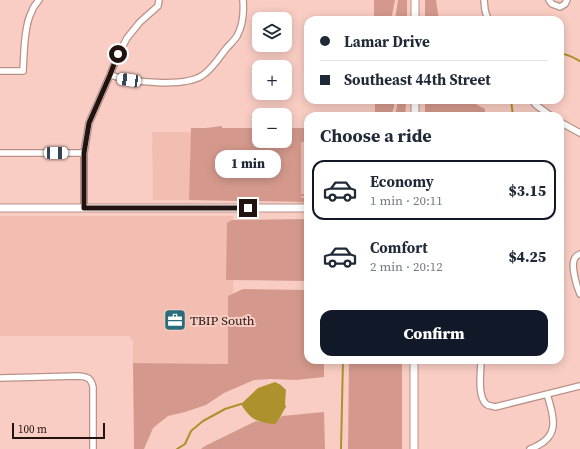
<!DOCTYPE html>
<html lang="en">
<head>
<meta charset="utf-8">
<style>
	body { margin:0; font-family:"Source Serif 4",serif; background:#f2f2f3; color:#1f2937; height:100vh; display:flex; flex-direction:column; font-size:15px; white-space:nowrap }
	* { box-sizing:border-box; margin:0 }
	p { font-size:13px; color:#747a83 }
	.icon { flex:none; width:22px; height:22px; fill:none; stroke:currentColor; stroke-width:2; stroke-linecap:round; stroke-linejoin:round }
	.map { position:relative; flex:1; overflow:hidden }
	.sheet { position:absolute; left:304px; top:112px; width:260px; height:252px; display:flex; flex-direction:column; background:#fff; border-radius:12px; box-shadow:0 2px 10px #0003 }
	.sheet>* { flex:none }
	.hud { position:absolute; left:304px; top:16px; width:260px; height:88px; border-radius:12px; box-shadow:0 2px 10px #0003; display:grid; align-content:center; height:88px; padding:0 16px; background:#fff }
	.fabs { position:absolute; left:252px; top:12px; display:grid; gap:8px }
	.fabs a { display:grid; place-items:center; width:40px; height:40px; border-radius:8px; background:#fff; box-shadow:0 2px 10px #0003; font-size:20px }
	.scale { position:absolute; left:12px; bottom:10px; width:93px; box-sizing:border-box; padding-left:4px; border:2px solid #221310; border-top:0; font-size:11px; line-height:14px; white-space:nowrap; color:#221310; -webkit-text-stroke:3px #f9cdc3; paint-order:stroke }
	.end { position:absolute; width:18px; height:18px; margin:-9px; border:5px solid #221310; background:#fff; box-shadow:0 0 0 2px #fff }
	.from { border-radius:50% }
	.bubble { position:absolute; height:28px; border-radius:12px; background:#fff; box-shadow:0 2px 10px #0003; font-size:13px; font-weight:800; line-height:28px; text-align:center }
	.car { position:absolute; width:12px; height:24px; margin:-12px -6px; border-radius:5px; box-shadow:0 0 3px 1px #0007; background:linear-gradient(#fff 24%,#345 0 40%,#fff 0 76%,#345 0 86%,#fff 0) }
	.hud b { display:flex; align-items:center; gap:14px; height:38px; font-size:15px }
	.hud b+b { border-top:1px solid #e0e1e3 }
	.hud i { width:10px; height:10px; background:#1f2937 }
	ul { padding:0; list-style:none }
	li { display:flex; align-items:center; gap:12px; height:60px; margin:0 8px 6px; padding:0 8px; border:2px solid transparent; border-radius:12px }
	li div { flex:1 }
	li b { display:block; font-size:15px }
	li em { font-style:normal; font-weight:800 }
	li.selected { border-color:#111827 }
	li>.icon { width:36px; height:36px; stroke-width:1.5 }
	h2 { padding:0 16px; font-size:18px; line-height:48px }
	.primary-button { display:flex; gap:8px; margin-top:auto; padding:8px 16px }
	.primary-button a { flex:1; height:46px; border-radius:12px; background:#111827; color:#fff; font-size:16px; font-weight:800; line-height:46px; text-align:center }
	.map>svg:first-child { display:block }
	.built { fill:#f2beb2 }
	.green { fill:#d4998c }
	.water { fill:#ad912d }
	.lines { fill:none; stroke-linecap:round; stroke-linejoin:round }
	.stream { stroke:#ad912d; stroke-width:2 }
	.minor-casing { stroke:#ba9187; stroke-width:8 }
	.secondary-casing { stroke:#ba9187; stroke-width:9 }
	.minor { stroke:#fff; stroke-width:5.5 }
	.secondary { stroke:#fff; stroke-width:7 }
	.route { stroke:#221310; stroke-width:5 }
	.labels { text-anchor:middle; stroke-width:4; stroke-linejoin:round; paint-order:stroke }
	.poi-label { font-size:13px; fill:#221310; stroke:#f9cdc3; text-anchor:start }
</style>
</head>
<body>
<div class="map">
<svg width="580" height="449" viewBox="0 0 580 449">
	<rect width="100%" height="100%" fill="#f9cdc3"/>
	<path class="built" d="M297,128H308V208H298Z
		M152,132H191L189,200H153Z
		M0,216H233L234,364L133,363V341L129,336H0Z"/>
	<path class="green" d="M374,0H395L391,20H374Z
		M398,0H407V20H395Z
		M425,0H436L439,20H425Z
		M425,100H468L485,109V114L487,116H425Z
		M375,101H394V107L391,116H375Z
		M398,101L403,102L406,103L405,116H395Z
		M222,126V128H259V141H285V128H308V142H301V194H308V196H301V198H308V202L189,200L191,128H206Z
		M308,219V281L226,280L227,223L232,220Z
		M243,289L308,290V360H324V377L296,380L271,379L254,380L224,393L206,405L185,412L168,416L153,428L144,449H134L133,363L228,364V296Z
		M349,360H402V449H348Z
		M324,412L325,449H201L205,446L256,421L261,422L275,423L282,416Z"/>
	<path class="water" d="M275,382L281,385L286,390L285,404L286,407C282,412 281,418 275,424C257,423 250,419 241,404L258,388Z"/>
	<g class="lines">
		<path class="stream" d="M560,54C567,53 574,58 580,61
			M511,100L513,116
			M177,449L185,444L191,431L203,421L225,409L241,404
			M341,449L343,360"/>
		<g class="minor-casing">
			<path id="minor" d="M484,0L485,10L488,20
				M549,0L552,4L560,7L565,4L567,0
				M0,71H23C24,55 24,25 32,11C33,7 36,4 39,0
				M110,75C131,82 185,88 203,75C212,69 219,58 225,50C229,45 234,41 237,36C243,25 244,12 243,0
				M532,100L536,105L551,116
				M560,122L580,133
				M0,153H84
				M84,208V153L89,123L110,75L118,55L127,38L140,22L158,6L159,0
				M580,254C578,255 576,256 575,258C570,265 577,287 580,294
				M481,360C481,372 477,395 486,404C488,406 493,406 495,407L580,386
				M0,378L79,376C88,377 91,378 93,387V449
				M530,449C560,438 555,421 547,394"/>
		</g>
		<g class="secondary-casing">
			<path id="secondary" d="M415,20V0
				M415,100V116
				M0,208H308
				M414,449V360"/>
		</g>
		<use href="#minor" class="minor"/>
		<use href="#secondary" class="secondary"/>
	</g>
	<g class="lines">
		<path class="route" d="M118,54L110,75L89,123L84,153V208H248"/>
	</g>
	<defs>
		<g id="office-square" transform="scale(1.15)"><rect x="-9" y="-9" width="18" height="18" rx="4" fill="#276d7b" stroke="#f9cdc3"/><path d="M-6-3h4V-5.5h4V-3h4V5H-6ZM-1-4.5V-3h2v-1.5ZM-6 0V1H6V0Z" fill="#fff"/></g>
	</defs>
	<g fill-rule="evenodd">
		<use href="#office-square" x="175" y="320"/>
	</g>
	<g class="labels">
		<g class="poi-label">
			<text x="190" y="325">TBIP South</text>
		</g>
	</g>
</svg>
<div class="fabs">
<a><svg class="icon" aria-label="layers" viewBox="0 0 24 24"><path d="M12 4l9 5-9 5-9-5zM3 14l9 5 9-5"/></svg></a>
<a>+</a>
<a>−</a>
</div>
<div class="scale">100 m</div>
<i class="end from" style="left:118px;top:54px"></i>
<i class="end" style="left:248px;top:208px"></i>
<div class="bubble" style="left:215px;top:150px;width:66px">1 min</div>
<i class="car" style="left:129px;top:80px;rotate:278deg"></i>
<i class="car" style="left:56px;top:153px;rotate:90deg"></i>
<div class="hud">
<b><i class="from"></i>Lamar Drive</b>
<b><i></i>Southeast 44th Street</b>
</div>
<section class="sheet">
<h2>Choose a ride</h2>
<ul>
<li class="selected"><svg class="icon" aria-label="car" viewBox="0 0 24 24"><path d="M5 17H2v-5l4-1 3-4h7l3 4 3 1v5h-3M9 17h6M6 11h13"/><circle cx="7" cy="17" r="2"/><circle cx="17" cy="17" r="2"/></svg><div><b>Economy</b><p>1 min · 20:11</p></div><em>$3.15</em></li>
<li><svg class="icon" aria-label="car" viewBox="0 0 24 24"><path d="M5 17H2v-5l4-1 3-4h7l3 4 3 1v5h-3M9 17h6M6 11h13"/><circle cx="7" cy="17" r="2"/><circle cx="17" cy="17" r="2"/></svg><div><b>Comfort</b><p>2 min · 20:12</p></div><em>$4.25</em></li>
</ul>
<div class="primary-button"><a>Confirm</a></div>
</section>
</div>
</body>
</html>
